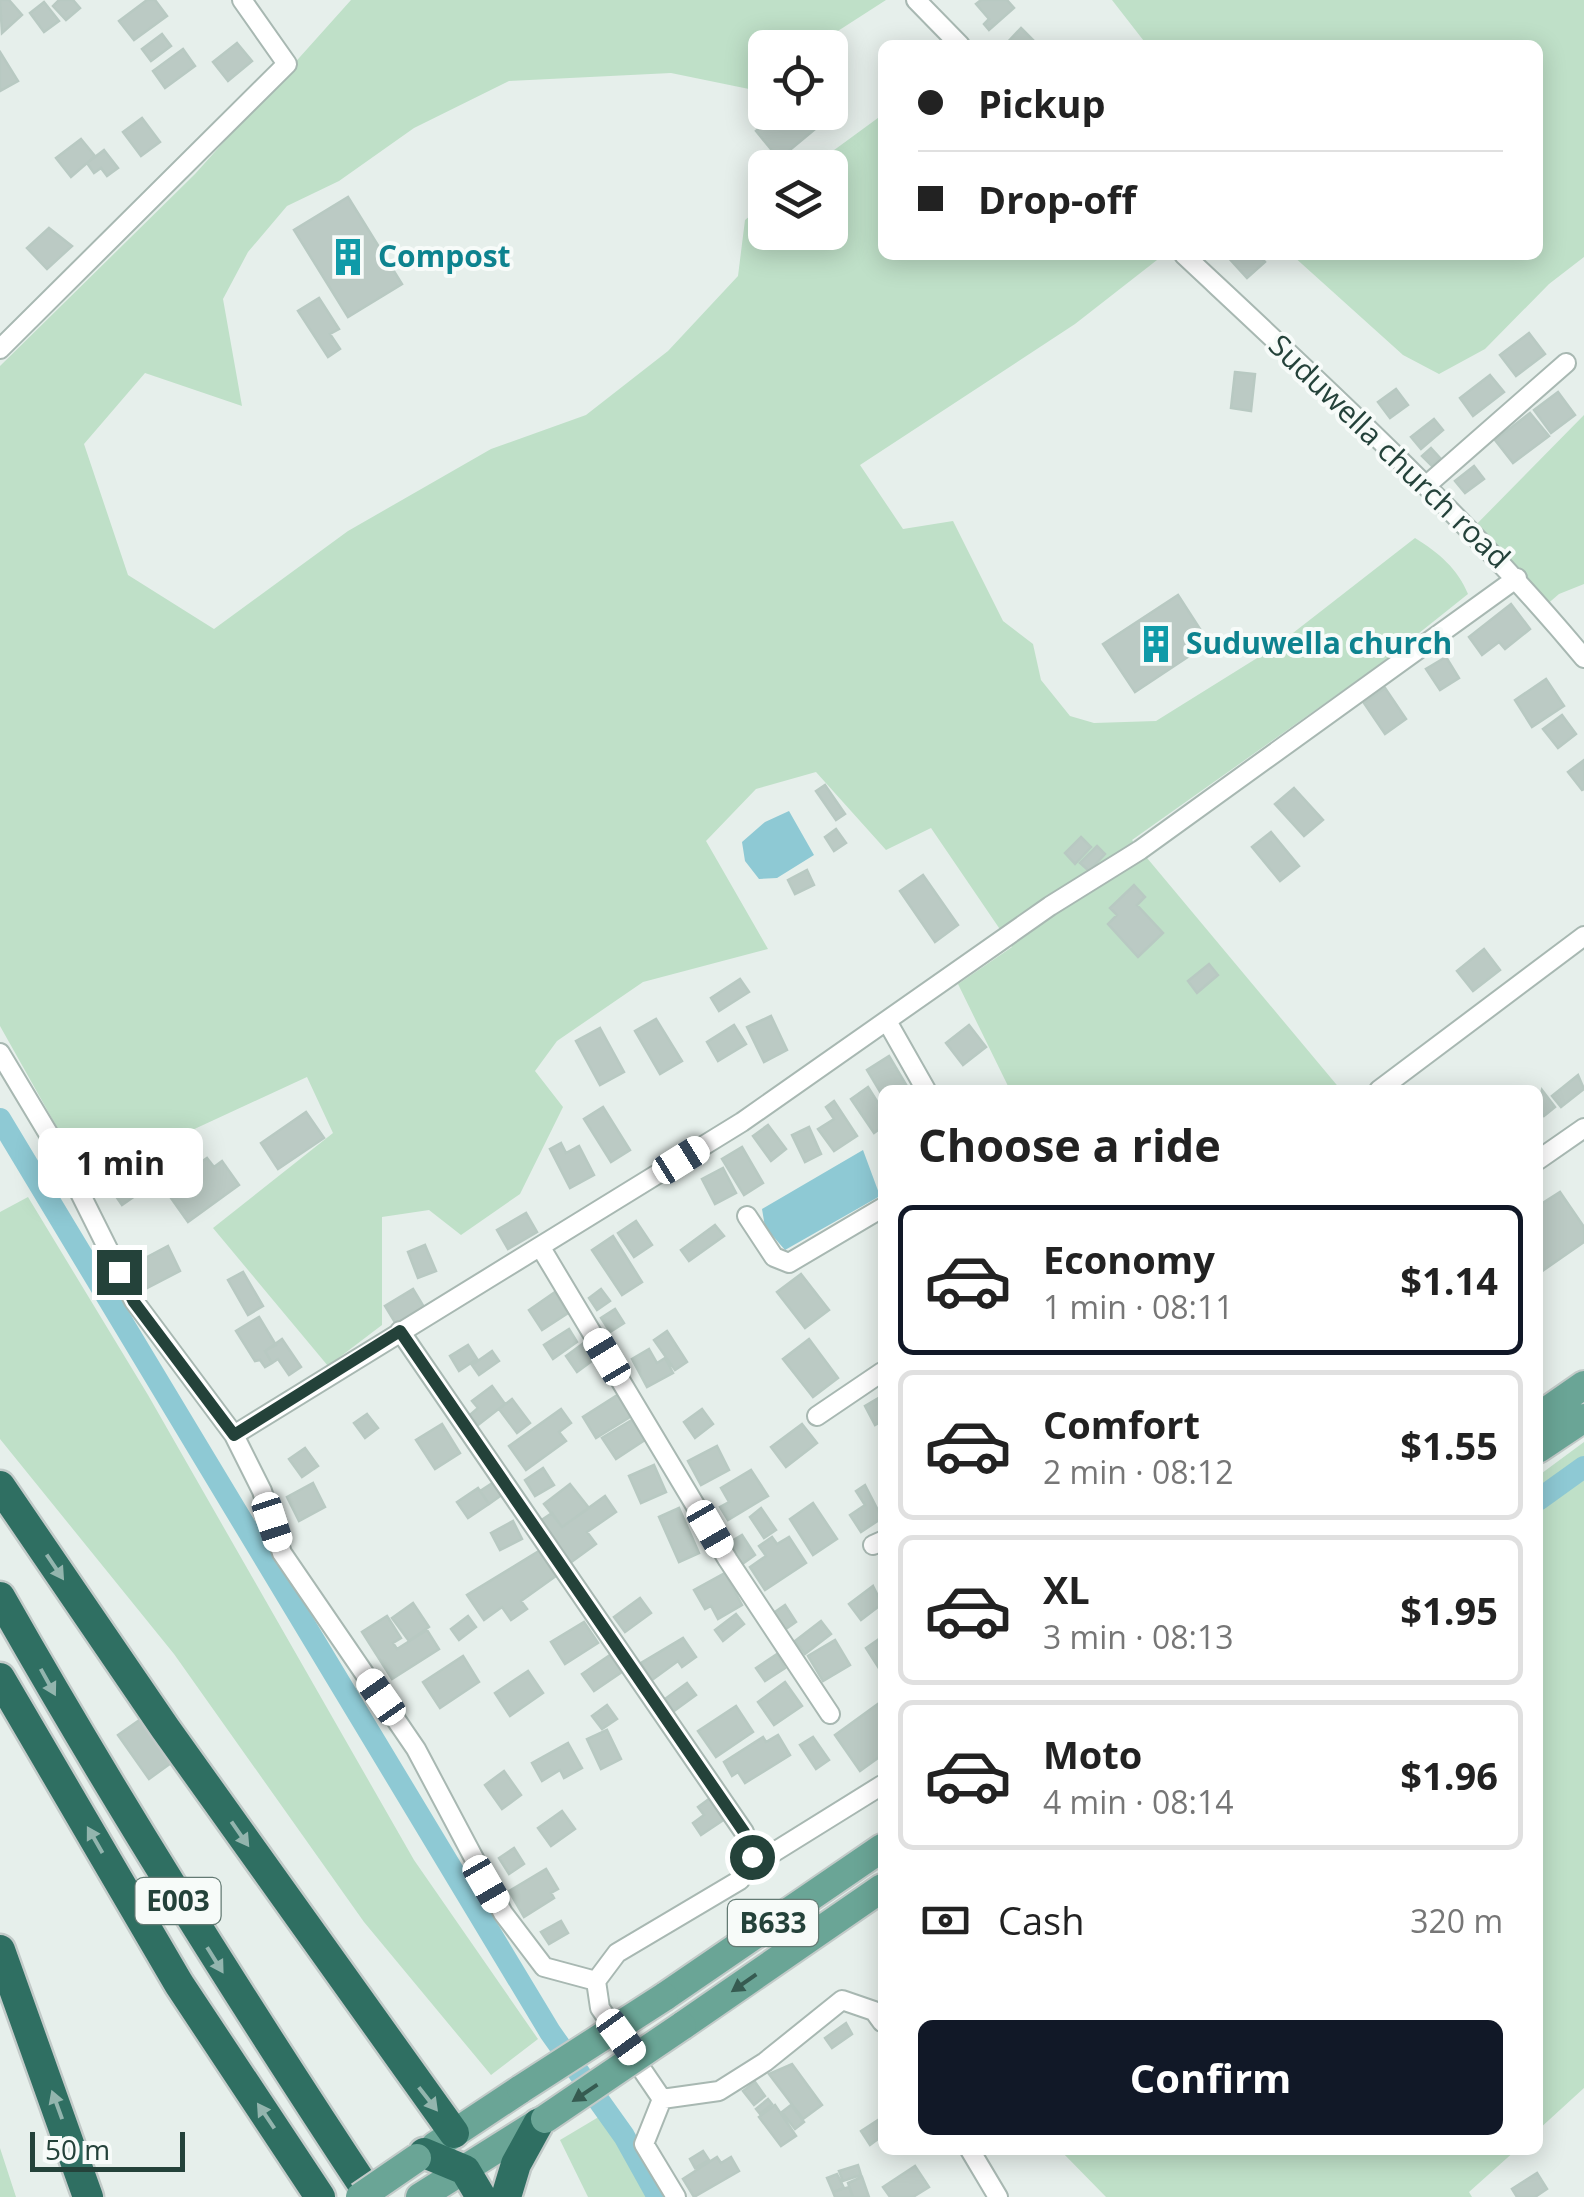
<!DOCTYPE html>
<html lang="en">
<head>
<meta charset="utf-8">
<style>
	body { margin:0; font-family:"Open Sans",sans-serif; background:#f6f6f6; color:#222; height:100vh; display:flex; flex-direction:column; font-size:38px; white-space:nowrap }
	* { box-sizing:border-box; margin:0 }
	p { font-size:32px; color:#767676 }
	.icon { flex:none; width:55px; height:55px; fill:none; stroke:currentColor; stroke-width:2; stroke-linecap:round; stroke-linejoin:round }
	.map { position:relative; flex:1; overflow:hidden }
	.sheet { position:absolute; left:878px; top:1085px; width:665px; height:1070px; display:flex; flex-direction:column; background:#fff; border-radius:15px; box-shadow:0 5px 25px #0003 }
	.sheet>* { flex:none }
	.hud { position:absolute; left:878px; top:40px; width:665px; height:220px; border-radius:15px; box-shadow:0 5px 25px #0003; display:grid; align-content:center; height:220px; padding:0 40px; background:#fff }
	.fabs { position:absolute; left:748px; top:30px; display:grid; gap:20px }
	.fabs a { display:grid; place-items:center; width:100px; height:100px; border-radius:15px; background:#fff; box-shadow:0 5px 25px #0003; font-size:50px }
	.scale { position:absolute; left:30px; bottom:25px; width:155px; box-sizing:border-box; padding-left:10px; border:5px solid #24423a; border-top:0; font-size:28px; line-height:35px; white-space:nowrap; color:#24423a; -webkit-text-stroke:8px #f7fbf9; paint-order:stroke }
	.end { position:absolute; width:45px; height:45px; margin:-22px; border:12px solid #24423a; background:#fff; box-shadow:0 0 0 5px #fff }
	.from { border-radius:50% }
	.bubble { position:absolute; height:70px; border-radius:15px; background:#fff; box-shadow:0 5px 25px #0003; font-size:32px; font-weight:700; line-height:70px; text-align:center }
	.car { position:absolute; width:30px; height:60px; margin:-30px -15px; border-radius:12px; box-shadow:0 0 8px 2px #0007; background:linear-gradient(#fff 24%,#345 0 40%,#fff 0 76%,#345 0 86%,#fff 0) }
	.hud b { display:flex; align-items:center; gap:35px; height:95px; font-size:38px }
	.hud b+b { border-top:2px solid #e0e0e0 }
	.hud i { width:25px; height:25px; background:#222 }
	ul { padding:0; list-style:none }
	li { display:flex; align-items:center; gap:30px; height:150px; margin:0 20px 15px; padding:0 20px; border:5px solid #e0e0e0; border-radius:15px }
	li div { flex:1 }
	li b { display:block; font-size:38px }
	li em { font-style:normal; font-weight:700 }
	li.on { border-color:#111827 }
	li>.icon { width:90px; height:90px; stroke-width:1.5 }
	h2 { padding:0 40px; font-size:45px; line-height:120px }
	.pay { display:flex; align-items:center; gap:25px; height:110px; padding:0 40px; font-size:38px }
	.pay p { margin-inline-start:auto }
	.cta { display:flex; gap:20px; margin-top:auto; padding:20px 40px }
	.cta a { flex:1; height:115px; border-radius:15px; background:#111827; color:#fff; font-size:40px; font-weight:700; line-height:115px; text-align:center }
	.map>svg:first-child { display:block }
	.green { fill:#bfe0c8 }
	.water { fill:#8ec9d4 }
	.lines { fill:none; stroke-linecap:round; stroke-linejoin:round }
	.canal { stroke:#8ec9d4; stroke-width:22 }
	.building { fill:#bbcac4; stroke:#b8c9c2; stroke-width:2.5 }
	.minor-casing { stroke:#a8b8b2; stroke-width:22 }
	.primary-casing { stroke:#c2cac8; stroke-width:32 }
	.motorway-casing { stroke:#c2cac8; stroke-width:35 }
	.minor { stroke:#fff; stroke-width:18 }
	.primary { stroke:#6aa596; stroke-width:28 }
	.motorway { stroke:#2f6f62; stroke-width:30 }
	.primary-bridge-casing { stroke:#c2cac8; stroke-width:32; stroke-linecap:butt }
	.primary-bridge { stroke:#6aa596; stroke-width:28 }
	.oneway { fill:#93b5ae }
	.oneway2 { fill:#365b51 }
	.route { stroke:#24423a; stroke-width:12 }
	.labels { text-anchor:middle; stroke-width:8; stroke-linejoin:round; paint-order:stroke }
	.shield { fill:#f7fbf9; stroke:#637a73; stroke-width:2.5 }
	.shield-label { font-size:28px; font-weight:bold; fill:#24423a }
	.culture-label { font-size:30px; font-weight:bold; fill:#0d838f; stroke:#f7fbf9; text-anchor:start }
	.street-label { font-size:30px; fill:#24423a; stroke:#f7fbf9 }
</style>
</head>
<body>
<div class="map">
<svg width="1584" height="2197" viewBox="0 0 1584 2197">
	<rect width="100%" height="100%" fill="#e6efeb"/>
	<path class="green" d="M351,0H886L813,47L765,48V79L749,89L671,73L509,81L414,128L339,181L287,206L248,252L223,299L242,406L145,373L84,444L128,575L214,629L348,531L491,449L586,415L668,351L738,276L745,220L765,204V232H830V168L811,167L882,115V255H1151L1157,260L1075,324L860,465L903,529L953,521L1003,621L1033,644L1041,680L1070,716L1094,723L1156,721L1275,647L1415,538C1438,552 1458,569 1468,594L1379,665L1132,840L1341,1090H1038L1008,1086L958,984L1012,947L931,828L886,850L816,772L756,789L706,841L768,949L643,982L557,1041L535,1071L563,1107L520,1194L461,1235L429,1210L382,1217V1325L328,1366L213,1228L333,1133L307,1077L134,1157L68,1147L0,1026V366L195,174Z
		M1112,0H1584V257L1549,284L1485,349L1439,374L1403,355L1292,255H1538V45H1147Z
		M1584,415V584L1559,594L1537,613L1465,536Z
		M28,1197L148,1395L414,1860L538,2039L491,2075L364,1922L174,1654L0,1439V1212Z
		M1584,1442V2088L1538,2130V1476Z
		M602,2115L648,2197H588L560,2140Z
		M0,2148L16,2197H0Z
		M1060,2150H1516L1469,2192L1472,2197H1106Z"/>
	<path class="water" d="M789,811L814,855L777,878L759,879L745,861L742,842L765,822Z
		M863,1150L880,1196L785,1250L765,1227L762,1209Z"/>
	<g class="lines">
		<path class="canal" d="M0,1119L550,2032L624,2136L658,2197
			M1538,1500L1584,1467"/>
	</g>
	<path class="building" d="M0,0H9L22,15L2,33Z
		M59,0H73L80,8L66,20L53,6Z
		M147,0H155L167,16L134,40L119,21Z
		M981,0H1007L1014,8L989,30L984,24L989,19L976,4Z
		M44,2L59,21L44,32L30,13Z
		M1021,28L1033,40L1028,45H1005Z
		M162,34L171,46L151,61L142,49Z
		M237,43L252,61L228,81L213,62Z
		M183,49L195,66L165,88L153,71Z
		M0,52L18,81L0,91Z
		M778,112H801L815,129L779,159L756,131Z
		M142,118L160,142L141,156L123,132Z
		M81,139L95,156L71,177L56,158Z
		M104,150L118,168L107,176L101,168L94,173L87,163Z
		M348,197L402,284L348,317L294,230Z
		M49,228L72,246L47,269L27,248Z
		M1226,255H1259L1265,262L1247,278Z
		M319,298L339,329L330,334L340,349L328,357L298,311Z
		M1529,333L1545,354L1516,376L1500,355Z
		M1235,372L1255,374L1251,411L1231,408Z
		M1490,375L1504,392L1473,416L1460,398Z
		M1396,389L1408,405L1390,418L1378,402Z
		M1558,392L1575,415L1551,433L1534,410Z
		M1530,413L1549,436L1513,463L1495,440Z
		M1434,419L1443,430L1421,449L1411,437Z
		M1431,448L1440,458L1432,466L1422,456Z
		M1474,466L1484,479L1465,493L1455,481Z
		M1178,595L1209,643L1135,692L1103,644Z
		M1511,604L1530,629L1505,649L1499,642L1482,655L1469,637Z
		M1446,657L1459,678L1440,690L1426,669Z
		M1546,679L1564,706L1532,727L1515,700Z
		M1385,688L1406,719L1385,734L1364,703Z
		M1562,715L1576,734L1558,748L1543,729Z
		M1584,760V789L1582,790L1568,772Z
		M825,785L845,814L836,820L816,791Z
		M1294,788L1323,820L1304,836L1275,804Z
		M836,829L846,843L834,851L825,837Z
		M1271,832L1299,866L1280,881L1252,847Z
		M1081,837L1091,847L1075,864L1065,853Z
		M1097,846L1105,854L1089,871L1080,863Z
		M807,870L814,885L795,894L788,880Z
		M923,875L958,925L935,942L900,891Z
		M1134,885L1145,897L1137,905L1163,933L1138,957L1108,924L1117,915L1110,908Z
		M1484,949L1500,970L1473,991L1457,971Z
		M1209,964L1218,975L1197,993L1188,981Z
		M740,979L749,992L719,1011L711,998Z
		M771,1016L787,1050L764,1062L747,1027Z
		M656,1019L682,1061L660,1074L635,1031Z
		M734,1025L746,1044L718,1061L707,1042Z
		M969,1025L986,1047L963,1065L946,1043Z
		M600,1028L624,1072L600,1085L576,1041Z
		M889,1056L908,1088L882,1090V1095L867,1070Z
		M1578,1075L1584,1089L1561,1107L1552,1096Z
		M868,1087L882,1109V1127L874,1133L851,1099Z
		M1542,1090L1555,1107L1544,1116L1538,1108Z
		M834,1101L857,1136L834,1151L818,1129L834,1119L826,1107Z
		M603,1107L630,1150L611,1162L584,1119Z
		M306,1112L324,1138L278,1169L261,1143Z
		M768,1125L786,1149L771,1161L753,1136Z
		M809,1127L821,1154L805,1162L792,1135Z
		M561,1143L566,1153L579,1146L594,1175L570,1188L550,1149Z
		M742,1147L763,1183L744,1195L722,1159Z
		M207,1158L214,1167L222,1161L239,1185L188,1222L171,1198L189,1185L182,1175Z
		M723,1168L736,1193L715,1204L702,1179Z
		M117,1170L135,1196L122,1205L104,1179Z
		M1560,1192L1584,1227V1242L1538,1274V1206Z
		M526,1213L537,1232L508,1249L497,1230Z
		M636,1221L652,1245L634,1257L618,1233Z
		M715,1225L724,1236L689,1261L681,1250Z
		M613,1236L642,1282L622,1295L592,1250Z
		M425,1245L436,1271L418,1278L408,1252Z
		M168,1246L180,1271L147,1288L134,1264Z
		M243,1272L263,1306L248,1315L228,1280Z
		M801,1274L829,1310L805,1328L777,1292Z
		M413,1289L424,1307L396,1324L385,1306Z
		M601,1289L610,1301L597,1310L589,1298Z
		M555,1292L568,1313L542,1330L529,1310Z
		M615,1309L624,1323L610,1332L601,1318Z
		M259,1317L276,1345L265,1351L272,1363L265,1367L260,1360L255,1361L236,1331Z
		M569,1329L577,1342L553,1359L544,1345Z
		M667,1331L687,1362L675,1370L654,1340Z
		M282,1339L301,1367L289,1375L278,1359L272,1363L265,1351Z
		M809,1339L838,1378L813,1397L783,1359Z
		M585,1342L596,1358L577,1372L566,1356Z
		M468,1345L477,1359L459,1371L450,1356Z
		M649,1349L657,1363L665,1358L673,1373L647,1387L632,1359Z
		M492,1351L499,1361L479,1375L472,1365Z
		M492,1386L505,1404L478,1425L470,1415L478,1408L472,1401Z
		M619,1394L633,1415L596,1438L583,1417Z
		M882,1396V1421L875,1425L865,1406Z
		M512,1399L530,1423L517,1433L499,1409Z
		M561,1409L571,1423L559,1432L566,1441L526,1470L509,1446Z
		M702,1409L713,1424L695,1438L684,1422Z
		M367,1414L378,1428L365,1438L354,1423Z
		M632,1420L645,1440L616,1459L602,1438Z
		M442,1424L460,1453L435,1469L416,1440Z
		M802,1424L817,1443L786,1467L771,1447Z
		M717,1446L729,1470L701,1485L688,1461Z
		M305,1448L318,1466L302,1477L289,1459Z
		M654,1465L666,1492L641,1503L629,1476Z
		M543,1468L554,1485L535,1496L525,1480Z
		M751,1470L768,1496L728,1520L720,1507L729,1502L721,1488Z
		M494,1482L503,1494L489,1504L480,1491Z
		M313,1483L325,1507L299,1521L287,1497Z
		M570,1484L589,1508L562,1527L544,1504Z
		M865,1485L882,1518L861,1532L850,1515L865,1505L856,1491Z
		M478,1488L489,1504L468,1518L457,1502Z
		M605,1496L616,1512L587,1532L596,1544L570,1563L540,1521L552,1513L562,1527Z
		M813,1503L837,1539L813,1555L790,1519Z
		M679,1508L699,1553L679,1562L659,1517Z
		M761,1508L776,1530L764,1538L750,1517Z
		M513,1521L522,1539L500,1550L491,1533Z
		M742,1535L755,1555L741,1565L727,1544Z
		M772,1537L777,1544L789,1537L806,1563L765,1590L750,1567L766,1556L759,1546Z
		M539,1551L556,1576L521,1601L527,1609L511,1620L502,1607L484,1620L467,1595Z
		M725,1573L742,1605L718,1619L711,1606L705,1609L694,1590Z
		M873,1586L882,1604L861,1620L849,1604Z
		M640,1598L651,1613L625,1632L614,1617Z
		M413,1603L429,1627L409,1641L392,1618Z
		M785,1605L796,1622L780,1633L769,1616Z
		M736,1614L744,1624L723,1641L715,1630Z
		M387,1616L401,1638L393,1643L397,1649L427,1630L439,1649L392,1679L362,1632Z
		M468,1616L476,1627L459,1640L451,1629Z
		M821,1621L831,1634L805,1654L795,1641Z
		M584,1622L598,1643L565,1664L551,1642Z
		M882,1637V1673L866,1648Z
		M683,1638L696,1657L682,1667L678,1661L652,1680L641,1663Z
		M835,1640L850,1665L823,1681L808,1656Z
		M777,1654L785,1668L765,1681L756,1668Z
		M610,1655L622,1672L594,1691L582,1674Z
		M463,1656L479,1682L440,1708L423,1682Z
		M528,1671L543,1693L510,1716L495,1693Z
		M785,1682L802,1706L774,1725L758,1702Z
		M687,1683L696,1695L674,1711L665,1699Z
		M882,1701V1755L860,1771L835,1735Z
		M607,1705L617,1719L602,1729L592,1716Z
		M736,1706L753,1732L716,1757L698,1731Z
		M148,1714L178,1758L149,1779L118,1735Z
		M607,1730L621,1759L601,1769L587,1739Z
		M778,1735L790,1755L745,1783L738,1772L732,1776L724,1762L763,1737L766,1742Z
		M813,1737L829,1760L816,1769L800,1745Z
		M568,1743L582,1768L564,1778L560,1770L542,1781L532,1763Z
		M504,1771L521,1795L502,1809L485,1785Z
		M713,1796L728,1817L701,1835L693,1823L704,1815L698,1807Z
		M562,1811L575,1829L551,1846L538,1828Z
		M514,1848L524,1864L509,1874L499,1858Z
		M546,1869L558,1889L551,1893L554,1898L524,1917L509,1891Z
		M561,1921L568,1933L549,1944L541,1932Z
		M846,2023L852,2034L832,2048L825,2038Z
		M792,2064L822,2105L803,2119L769,2074Z
		M755,2082L765,2096L754,2105L743,2091Z
		M768,2099L772,2104L760,2114L756,2109Z
		M775,2105L796,2136L781,2146L759,2117Z
		M791,2105L804,2122L795,2129L782,2112Z
		M878,2120L882,2136L870,2145L861,2131Z
		M703,2151L709,2160L695,2168L690,2159Z
		M717,2157L721,2163L731,2157L739,2171L694,2197L683,2179Z
		M858,2165L861,2175L843,2181L839,2171Z
		M915,2166L929,2187L913,2197H890L883,2187Z
		M1537,2173L1547,2189L1535,2197H1517L1512,2189Z
		M837,2174L844,2188L833,2192L827,2178Z
		M862,2177L869,2197H853L848,2183Z
		M849,2187L853,2197H835L833,2192Z"/>
	<g class="lines">
		<g class="minor-casing">
			<path id="minor" d="M916,0L960,45
				M1184,255C1323,385 1462,512 1584,658
				M0,349L287,64L242,0
				M1428,484L1566,363
				M888,1023L926,1090
				M0,1053L60,1153L134,1301L234,1435L262,1491L282,1553L416,1749L503,1913L544,1967L596,1981
				M1379,1090L1584,936
				M1538,1160L1584,1128
				M747,1216L774,1257L789,1263L882,1208
				M541,1248L728,1560L830,1714
				M400,1331L744,1832L752,1857L740,1880L617,1953L596,1981L600,2008L662,2099L719,2091L765,2062L842,2000L874,2011L882,2022
				M817,1416L882,1372
				M234,1435L742,1122L1050,906L1140,850L1517,578
				M873,1545L882,1541
				M747,1869L882,1785
				M662,2099L644,2144L676,2197
				M970,2150L998,2197"/>
		</g>
		<g class="primary-casing">
			<path id="primary" d="M1538,1417L1584,1385
				M1538,1449L1584,1418
				M664,1997L882,1848
				M682,2026L882,1888
				M435,2146L521,2089
				M420,2197L541,2121"/>
		</g>
		<g class="motorway-casing">
			<path id="motorway" d="M0,1486L165,1728L454,2133
				M0,1597C116,1802 241,2000 371,2197
				M0,1678L179,1984L320,2197
				M0,1950L88,2197
				M424,2153L465,2170L481,2197
				M506,2197L516,2164L538,2124"/>
		</g>
		<use href="#minor" class="minor"/>
		<use href="#primary" class="primary"/>
		<use href="#motorway" class="motorway"/>
		<g class="primary-bridge-casing">
			<path id="primary-bridge" d="M521,2089L664,1997
				M545,2119L682,2026
				M360,2197L417,2158"/>
		</g>
		<use href="#primary-bridge" class="primary-bridge"/>
	</g>
	<defs><path id="oneway-solid" d="M-6-.8H1V-3.2L6.5 0L1 3.2V.8H-6Z" transform="scale(2.5)"/></defs>
	<g class="oneway">
		<use href="#oneway-solid" transform="translate(55 1567) rotate(56)"/>
		<use href="#oneway-solid" transform="translate(48 1682) rotate(61)"/>
		<use href="#oneway-solid" transform="translate(240 1834) rotate(55)"/>
		<use href="#oneway-solid" transform="translate(95 1840) rotate(-120)"/>
		<use href="#oneway-solid" transform="translate(215 1960) rotate(58)"/>
		<use href="#oneway-solid" transform="translate(428 2099) rotate(52)"/>
		<use href="#oneway-solid" transform="translate(57 2105) rotate(-110)"/>
		<use href="#oneway-solid" transform="translate(266 2116) rotate(-124)"/>
	</g>
	<g class="oneway2">
		<use href="#oneway-solid" transform="translate(744 1983) rotate(145)"/>
		<use href="#oneway-solid" transform="translate(585 2093) rotate(146)"/>
	</g>
	<g class="lines">
		<path class="route" d="M119,1272L134,1302L234,1435L400,1331L744,1832L752,1857"/>
	</g>
	<defs>
		<g id="building-bare" transform="scale(3)"><path d="M-4-6H4V6H1V3H-1V6H-4ZM-2.5-4.3h1.7v1.8h-1.7ZM.8-4.3h1.7v1.8H.8ZM-2.5-1h1.7V.8h-1.7ZM.8-1h1.7V.8H.8Z" fill="#0f9aa8" stroke="#f7fbf9" stroke-width="2.5" paint-order="stroke"/></g>
	</defs>
	<g fill-rule="evenodd">
		<use href="#building-bare" x="348" y="257"/>
		<use href="#building-bare" x="1156" y="644"/>
	</g>
	<g class="labels">
		<g class="shield">
			<rect x="135.5" y="1878" width="85" height="46" rx="8"/>
			<rect x="728" y="1900" width="90" height="46" rx="8"/>
		</g>
		<g class="shield-label">
			<text x="178" y="1911">E003</text>
			<text x="773" y="1933">B633</text>
		</g>
		<g class="culture-label">
			<text x="378" y="267">Compost</text>
			<text x="1186" y="654">Suduwella church</text>
		</g>
		<g class="street-label">
			<text transform="translate(1389 452) rotate(44)" y="10">Suduwella church road</text>
		</g>
	</g>
</svg>
<div class="fabs">
<a><svg class="icon" aria-label="locate" viewBox="0 0 24 24"><circle cx="12" cy="12" r="6"/><path d="M12 2v4M12 18v4M2 12h4M18 12h4"/></svg></a>
<a><svg class="icon" aria-label="layers" viewBox="0 0 24 24"><path d="M12 4l9 5-9 5-9-5zM3 14l9 5 9-5"/></svg></a>
</div>
<div class="scale">50 m</div>
<i class="end from" style="left:752px;top:1857px"></i>
<i class="end" style="left:119px;top:1272px"></i>
<div class="bubble" style="left:38px;top:1128px;width:165px">1 min</div>
<i class="car" style="left:681px;top:1160px;rotate:58deg"></i>
<i class="car" style="left:607px;top:1357px;rotate:329deg"></i>
<i class="car" style="left:272px;top:1522px;rotate:162deg"></i>
<i class="car" style="left:710px;top:1529px;rotate:150deg"></i>
<i class="car" style="left:381px;top:1697px;rotate:325deg"></i>
<i class="car" style="left:486px;top:1884px;rotate:150deg"></i>
<i class="car" style="left:621px;top:2037px;rotate:144deg"></i>
<div class="hud">
<b><i class="from"></i>Pickup</b>
<b><i></i>Drop-off</b>
</div>
<section class="sheet">
<h2>Choose a ride</h2>
<ul>
<li class="on"><svg class="icon" aria-label="car" viewBox="0 0 24 24"><path d="M5 17H2v-5l4-1 3-4h7l3 4 3 1v5h-3M9 17h6M6 11h13"/><circle cx="7" cy="17" r="2"/><circle cx="17" cy="17" r="2"/></svg><div><b>Economy</b><p>1 min · 08:11</p></div><em>$1.14</em></li>
<li><svg class="icon" aria-label="car" viewBox="0 0 24 24"><path d="M5 17H2v-5l4-1 3-4h7l3 4 3 1v5h-3M9 17h6M6 11h13"/><circle cx="7" cy="17" r="2"/><circle cx="17" cy="17" r="2"/></svg><div><b>Comfort</b><p>2 min · 08:12</p></div><em>$1.55</em></li>
<li><svg class="icon" aria-label="car" viewBox="0 0 24 24"><path d="M5 17H2v-5l4-1 3-4h7l3 4 3 1v5h-3M9 17h6M6 11h13"/><circle cx="7" cy="17" r="2"/><circle cx="17" cy="17" r="2"/></svg><div><b>XL</b><p>3 min · 08:13</p></div><em>$1.95</em></li>
<li><svg class="icon" aria-label="car" viewBox="0 0 24 24"><path d="M5 17H2v-5l4-1 3-4h7l3 4 3 1v5h-3M9 17h6M6 11h13"/><circle cx="7" cy="17" r="2"/><circle cx="17" cy="17" r="2"/></svg><div><b>Moto</b><p>4 min · 08:14</p></div><em>$1.96</em></li>
</ul>
<div class="pay"><svg class="icon" aria-label="cash" viewBox="0 0 24 24"><path d="M3 7h18v10H3z"/><circle cx="12" cy="12" r="2"/></svg>Cash<p>320 m</p></div>
<div class="cta"><a>Confirm</a></div>
</section>
</div>
</body>
</html>
